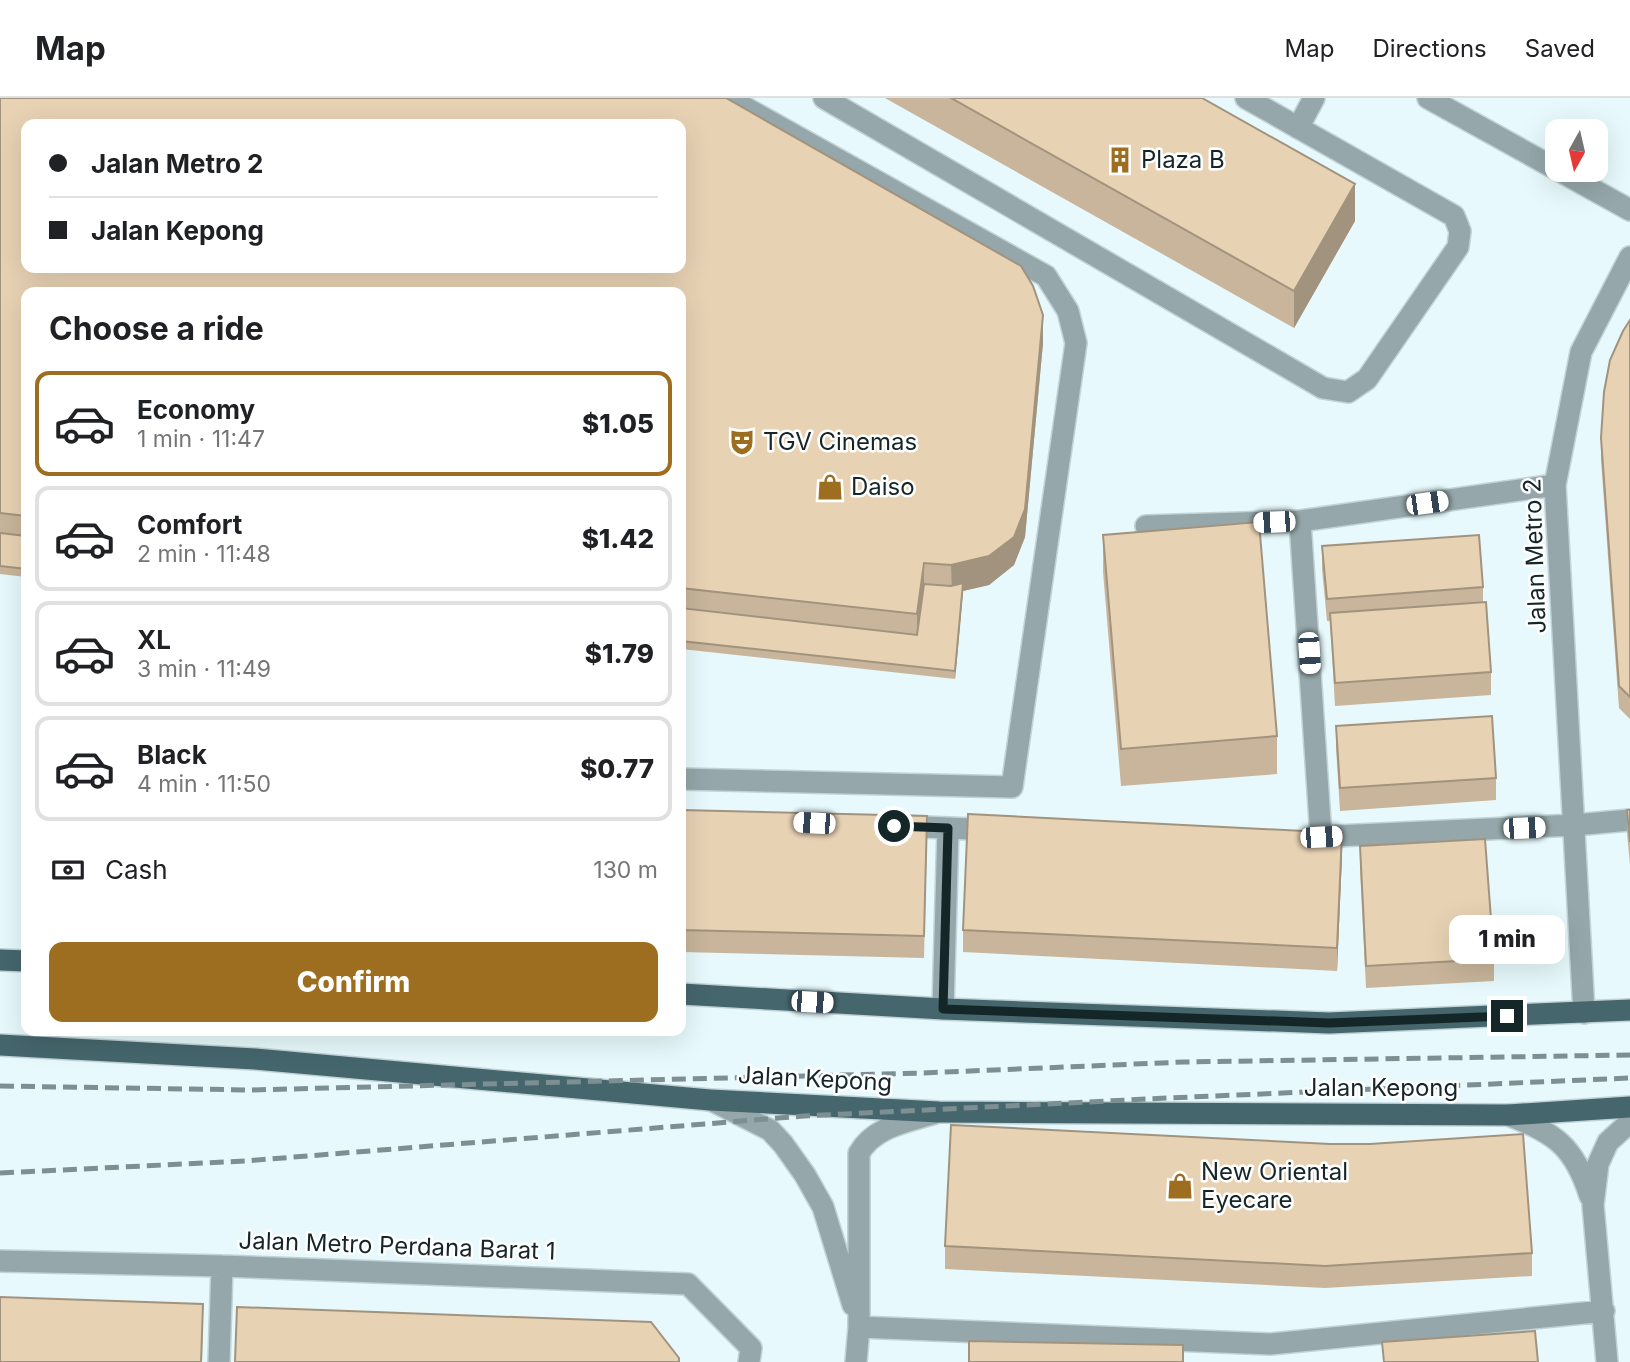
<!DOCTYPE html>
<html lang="en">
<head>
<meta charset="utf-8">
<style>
	body { margin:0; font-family:Inter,sans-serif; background:#f2f2f2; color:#202124; height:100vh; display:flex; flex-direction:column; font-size:26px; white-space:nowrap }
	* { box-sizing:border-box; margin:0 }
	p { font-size:23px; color:#757577 }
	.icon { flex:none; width:38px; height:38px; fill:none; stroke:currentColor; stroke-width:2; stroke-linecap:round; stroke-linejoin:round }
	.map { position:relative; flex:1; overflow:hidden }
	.sheet { position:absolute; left:21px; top:189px; width:665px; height:749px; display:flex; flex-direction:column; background:#fff; border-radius:14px; box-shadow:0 7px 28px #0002 }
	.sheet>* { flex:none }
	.guide { position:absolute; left:21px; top:21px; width:665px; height:154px; border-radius:14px; box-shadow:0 7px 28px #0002; display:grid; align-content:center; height:154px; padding:0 28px; background:#fff }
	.needle { width:46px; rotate:188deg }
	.fabs { position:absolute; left:1545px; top:21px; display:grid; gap:14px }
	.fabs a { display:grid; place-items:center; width:63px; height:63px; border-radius:14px; background:#fff; box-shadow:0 7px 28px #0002; font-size:35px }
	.end { position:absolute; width:32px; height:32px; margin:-16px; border:9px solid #152629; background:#fff; box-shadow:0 0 0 4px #fff }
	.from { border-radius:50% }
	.bubble { position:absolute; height:49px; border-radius:14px; background:#fff; box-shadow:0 7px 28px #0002; font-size:23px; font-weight:800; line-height:49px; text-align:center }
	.car { position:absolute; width:21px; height:42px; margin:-21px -10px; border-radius:9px; box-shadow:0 0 5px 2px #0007; background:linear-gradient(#fff 24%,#345 0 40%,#fff 0 76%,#345 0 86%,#fff 0) }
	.guide b { display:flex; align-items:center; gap:24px; height:66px; font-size:26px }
	.guide b+b { border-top:2px solid #e0e0e0 }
	.guide i { width:18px; height:18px; background:#202124 }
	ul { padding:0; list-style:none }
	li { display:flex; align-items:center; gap:21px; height:105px; margin:0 14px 10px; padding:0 14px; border:4px solid #e0e0e0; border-radius:14px }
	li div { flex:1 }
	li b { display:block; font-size:26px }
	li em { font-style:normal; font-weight:800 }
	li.active { border-color:#9d6e20 }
	li>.icon { width:63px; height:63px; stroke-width:1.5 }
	h2 { padding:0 28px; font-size:32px; line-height:84px }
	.pay { display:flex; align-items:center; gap:18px; height:77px; padding:0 28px; font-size:26px }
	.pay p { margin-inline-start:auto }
	.cta { display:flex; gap:14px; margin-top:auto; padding:14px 28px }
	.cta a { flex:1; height:80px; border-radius:14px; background:#9d6e20; color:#fff; font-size:28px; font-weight:800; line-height:80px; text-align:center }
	header { display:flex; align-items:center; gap:42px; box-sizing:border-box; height:98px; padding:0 35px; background:#fff; border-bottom:2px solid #e0e0e0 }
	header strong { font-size:33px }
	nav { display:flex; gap:38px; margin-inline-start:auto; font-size:24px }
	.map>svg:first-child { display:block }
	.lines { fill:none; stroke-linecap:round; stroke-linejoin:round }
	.minor-casing { stroke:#c1d3d6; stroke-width:24 }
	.major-casing { stroke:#c1d3d6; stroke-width:24 }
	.minor { stroke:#95a7aa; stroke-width:21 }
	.major { stroke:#45666d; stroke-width:21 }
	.rail { stroke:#7d8f92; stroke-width:5; stroke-dasharray:14 7; stroke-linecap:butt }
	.wall { fill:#c8b59b }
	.shaded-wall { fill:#a2937e }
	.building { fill:#e8d2b4; stroke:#a2937e; stroke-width:2; fill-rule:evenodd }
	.route { stroke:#152629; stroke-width:9 }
	.labels { text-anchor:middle; stroke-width:5; stroke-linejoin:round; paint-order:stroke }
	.poi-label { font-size:24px; fill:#152629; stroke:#fff; text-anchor:start }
	.street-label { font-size:24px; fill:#152629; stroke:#fff }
</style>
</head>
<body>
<header>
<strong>Map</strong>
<nav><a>Map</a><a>Directions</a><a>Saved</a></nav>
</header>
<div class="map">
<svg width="1630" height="1264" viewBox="0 0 1630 1264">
	<rect width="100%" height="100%" fill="#e7f9fc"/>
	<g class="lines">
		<g class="minor-casing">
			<path id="minor" d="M824,0L1323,290L1348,294L1367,281L1458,149L1460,133L1454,118L1246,0
				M1428,0L1630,112
				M1298,30L1314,0
				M1300,423L1321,739
				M1146,428L1300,423L1555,387
				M681,681L1012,689L1076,245L1068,213L1046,178L728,0
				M901,728L995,732
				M1314,739L1575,727L1630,722
				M943,911L948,730
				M1584,915L1555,387L1581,254L1630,159
				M711,1002L770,1032L783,1046L805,1077L823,1109L853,1207
				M1508,1017C1556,1036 1574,1048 1590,1098
				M0,1163L222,1168L688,1186L751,1250L749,1264
				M859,1229L1270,1246L1604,1213
				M219,1264L222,1168
				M856,1264L859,1229V1055C875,1028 907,1024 935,1015
				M1607,1264L1593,1107L1598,1066L1608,1044L1630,1024"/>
		</g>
		<g class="major-casing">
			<path id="major" d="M0,862L26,863
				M681,896L943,911L1329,925L1630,912
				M0,947L255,961L710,1002L939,1014L1508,1017L1630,1009"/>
		</g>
		<use href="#minor" class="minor"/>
		<use href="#major" class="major"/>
		<path class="rail" d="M0,988L250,992L922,975L1184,964L1630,957
			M0,1075L245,1063L804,1018L1168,1000L1630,980"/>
	</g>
	<path class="wall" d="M0,0L1043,245L1025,439L1014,467L989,487L963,493L955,581L681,551V194H26V479L0,476Z
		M885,0H1202L1355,123L1294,230Z
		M1630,222V621L1619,610L1601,362V340Z
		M1103,437L1277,638V676L1121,688L1103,474Z
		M1322,448L1483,489V504L1491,574V597L1335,608L1330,523H1327L1322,471Z
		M1336,628L1496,680V702L1340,713L1336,650Z
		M681,712L927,740L924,860L681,854Z
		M1627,712H1630V767L1627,735Z
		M1360,748L1494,861V883L1366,890L1360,770Z
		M1342,757L1337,873L963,854V832Z
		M945,1148L1532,1155V1178L1325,1190L945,1171Z"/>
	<path class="shaded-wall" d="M1355,86V123L1294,230V193Z
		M1043,217V245L1025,439L1014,467L989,487L963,493L955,581L951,467Z
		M924,465V494L917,545V516Z
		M1342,735V757L1337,873V850Z
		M203,1206L202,1264H201Z"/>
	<path class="building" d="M0,0H726L1021,168L1033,188L1043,217L1025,411L1014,439L989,458L951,467L924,465L917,516L681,490V194H26V418L0,415ZM26,26H681V170H26Z
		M951,0H1202L1355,86L1294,193Z
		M1630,222V599L1619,588L1601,340L1604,294L1610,262L1623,233Z
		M1259,424L1277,638L1121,651L1103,437Z
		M0,435L26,438V471L0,468Z
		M1479,437L1483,489L1327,501L1322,448Z
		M963,485L955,573L681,543V510L917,537L924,486L951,488Z
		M1486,504L1491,574L1335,585L1330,515Z
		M1492,618L1496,680L1340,690L1336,628Z
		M681,712L927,718L924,838L681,832Z
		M1627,712H1630V744Z
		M968,716L1342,735L1337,850L963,832Z
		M1485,741L1494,861L1366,868L1360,748Z
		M951,1027L1330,1046H1370L1523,1036L1532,1155L1325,1168L945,1148Z
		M0,1199L203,1206L201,1264H0Z
		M237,1209L651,1224L679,1260V1264H235Z
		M1535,1233L1538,1264H1384L1382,1244Z
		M969,1243L1183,1247V1264H969Z"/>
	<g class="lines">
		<path class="route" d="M894,728L948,730L943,911L1329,925L1507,918"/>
	</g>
	<defs>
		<g id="building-bare" transform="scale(2.1)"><path d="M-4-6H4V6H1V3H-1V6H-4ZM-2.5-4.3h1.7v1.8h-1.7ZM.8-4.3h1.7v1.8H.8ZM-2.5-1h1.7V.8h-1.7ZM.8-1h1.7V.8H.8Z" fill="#9d6e20" stroke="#fff" stroke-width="2.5" paint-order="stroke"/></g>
		<g id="theatre-bare" transform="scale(2.1)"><path d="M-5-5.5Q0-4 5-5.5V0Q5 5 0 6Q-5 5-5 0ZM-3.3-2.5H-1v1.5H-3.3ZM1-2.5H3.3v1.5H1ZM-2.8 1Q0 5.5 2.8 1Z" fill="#9d6e20" stroke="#fff" stroke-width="2.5" paint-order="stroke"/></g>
		<g id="shop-bare" transform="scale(2.1)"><path d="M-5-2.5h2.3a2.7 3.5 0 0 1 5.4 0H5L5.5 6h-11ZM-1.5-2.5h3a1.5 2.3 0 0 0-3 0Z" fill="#9d6e20" stroke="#fff" stroke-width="2.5" paint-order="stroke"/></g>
	</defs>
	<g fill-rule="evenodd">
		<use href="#building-bare" x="1120" y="62"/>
		<use href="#theatre-bare" x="742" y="344"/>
		<use href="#shop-bare" x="830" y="389"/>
		<use href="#shop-bare" x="1180" y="1088"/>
	</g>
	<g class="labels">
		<g class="poi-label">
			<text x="1141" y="70">Plaza B</text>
			<text x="763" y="352">TGV Cinemas</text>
			<text x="851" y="397">Daiso</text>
			<text x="1201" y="1082">New Oriental<tspan x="1201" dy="28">Eyecare</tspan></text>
		</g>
		<g class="street-label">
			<text transform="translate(1535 458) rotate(-92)" y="8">Jalan Metro 2</text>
			<text transform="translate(815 981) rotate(3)" y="8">Jalan Kepong</text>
			<text x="1381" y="998">Jalan Kepong</text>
			<text transform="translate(397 1148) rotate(2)" y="8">Jalan Metro Perdana Barat 1</text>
		</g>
	</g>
</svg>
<div class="fabs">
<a><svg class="needle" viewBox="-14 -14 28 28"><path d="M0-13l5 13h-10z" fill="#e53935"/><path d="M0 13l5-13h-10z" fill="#757577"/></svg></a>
</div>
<i class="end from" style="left:894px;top:728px"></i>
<i class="end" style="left:1507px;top:918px"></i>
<div class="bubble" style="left:1449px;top:817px;width:116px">1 min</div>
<i class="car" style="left:1427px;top:405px;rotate:82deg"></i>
<i class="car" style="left:1274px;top:424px;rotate:268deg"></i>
<i class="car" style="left:1309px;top:555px;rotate:176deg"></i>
<i class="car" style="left:814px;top:725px;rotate:273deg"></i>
<i class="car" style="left:1524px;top:730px;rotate:88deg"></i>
<i class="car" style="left:1321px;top:739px;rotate:87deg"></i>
<i class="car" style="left:812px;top:904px;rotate:93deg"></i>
<div class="guide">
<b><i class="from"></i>Jalan Metro 2</b>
<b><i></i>Jalan Kepong</b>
</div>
<section class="sheet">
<h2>Choose a ride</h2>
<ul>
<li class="active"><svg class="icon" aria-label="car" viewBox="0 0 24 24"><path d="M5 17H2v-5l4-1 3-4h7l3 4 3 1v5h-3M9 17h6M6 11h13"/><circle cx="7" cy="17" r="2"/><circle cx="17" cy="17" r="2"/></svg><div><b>Economy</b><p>1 min · 11:47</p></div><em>$1.05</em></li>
<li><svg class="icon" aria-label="car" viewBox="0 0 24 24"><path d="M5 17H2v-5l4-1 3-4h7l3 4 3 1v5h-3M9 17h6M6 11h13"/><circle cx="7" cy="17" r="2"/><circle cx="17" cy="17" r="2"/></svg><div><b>Comfort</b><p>2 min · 11:48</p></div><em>$1.42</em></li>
<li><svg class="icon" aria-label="car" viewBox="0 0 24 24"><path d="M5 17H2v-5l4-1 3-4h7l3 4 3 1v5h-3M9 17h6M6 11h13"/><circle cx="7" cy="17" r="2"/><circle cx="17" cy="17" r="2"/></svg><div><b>XL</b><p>3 min · 11:49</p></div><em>$1.79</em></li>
<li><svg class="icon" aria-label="car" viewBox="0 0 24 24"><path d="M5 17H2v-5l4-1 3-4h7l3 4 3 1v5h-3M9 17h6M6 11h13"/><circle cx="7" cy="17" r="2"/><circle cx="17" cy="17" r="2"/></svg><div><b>Black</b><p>4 min · 11:50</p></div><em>$0.77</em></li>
</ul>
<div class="pay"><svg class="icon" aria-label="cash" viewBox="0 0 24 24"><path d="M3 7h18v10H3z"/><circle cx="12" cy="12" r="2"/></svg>Cash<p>130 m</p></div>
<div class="cta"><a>Confirm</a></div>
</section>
</div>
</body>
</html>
